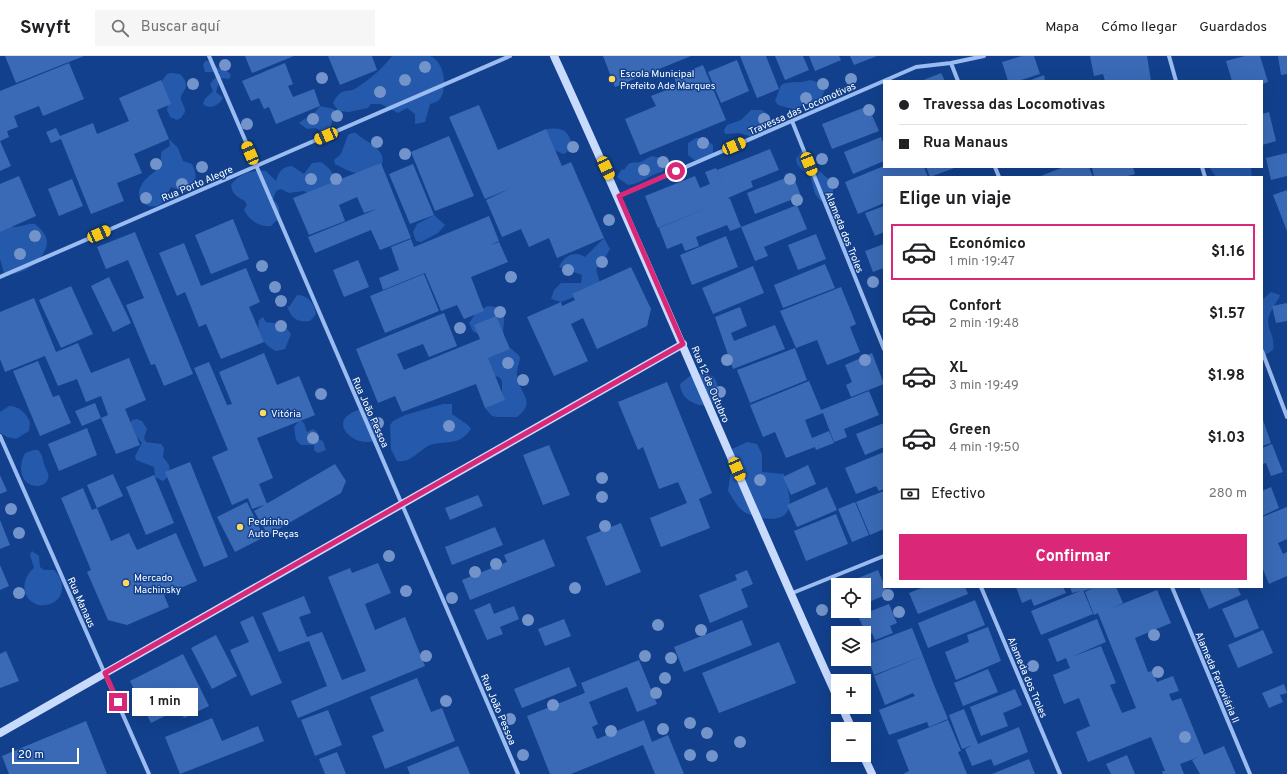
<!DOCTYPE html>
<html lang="es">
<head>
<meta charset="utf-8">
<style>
	body { margin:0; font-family:Overpass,sans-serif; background:#f6f6f6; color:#202124; height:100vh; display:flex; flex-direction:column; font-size:15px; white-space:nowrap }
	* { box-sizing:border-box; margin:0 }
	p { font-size:13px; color:#757577 }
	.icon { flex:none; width:22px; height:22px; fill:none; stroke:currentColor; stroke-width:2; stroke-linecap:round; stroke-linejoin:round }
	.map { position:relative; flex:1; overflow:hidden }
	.details { position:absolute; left:883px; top:120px; width:380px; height:412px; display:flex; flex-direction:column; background:#fff; border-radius:0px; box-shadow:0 4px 16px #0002 }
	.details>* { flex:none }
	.banner { position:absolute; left:883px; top:24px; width:380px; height:88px; border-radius:0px; box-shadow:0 4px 16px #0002; display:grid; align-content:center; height:88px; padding:0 16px; background:#fff }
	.fabs { position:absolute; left:831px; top:522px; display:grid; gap:8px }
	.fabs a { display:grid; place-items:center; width:40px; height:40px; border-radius:0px; background:#fff; box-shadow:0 4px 16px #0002; font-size:20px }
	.scale { position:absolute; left:12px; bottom:10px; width:67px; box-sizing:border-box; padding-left:4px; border:2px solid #fff; border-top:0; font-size:11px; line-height:14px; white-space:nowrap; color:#fff; -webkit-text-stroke:3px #12408c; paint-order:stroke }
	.end { position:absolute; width:18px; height:18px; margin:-9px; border:5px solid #db2777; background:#fff; box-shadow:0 0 0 2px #fff }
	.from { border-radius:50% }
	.bubble { position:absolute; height:28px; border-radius:0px; background:#fff; box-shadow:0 4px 16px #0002; font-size:13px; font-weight:700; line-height:28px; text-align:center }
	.car { position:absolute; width:12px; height:24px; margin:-12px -6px; border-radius:5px; box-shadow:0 0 3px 1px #0007; background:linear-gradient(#f5c518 24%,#345 0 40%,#f5c518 0 76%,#345 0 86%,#f5c518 0) }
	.banner b { display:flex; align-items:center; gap:14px; height:38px; font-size:15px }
	.banner b+b { border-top:1px solid #e0e0e0 }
	.banner i { width:10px; height:10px; background:#202124 }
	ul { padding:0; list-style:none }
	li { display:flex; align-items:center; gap:12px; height:56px; margin:0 8px 6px; padding:0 8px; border:2px solid transparent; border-radius:0px }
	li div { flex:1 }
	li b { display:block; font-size:15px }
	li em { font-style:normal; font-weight:700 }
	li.on { border-color:#db2777 }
	li>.icon { width:36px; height:36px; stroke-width:1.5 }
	h2 { padding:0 16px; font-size:18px; line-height:48px }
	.pay { display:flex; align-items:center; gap:10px; height:44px; padding:0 16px; font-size:15px }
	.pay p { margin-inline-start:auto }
	.cta { display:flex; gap:8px; margin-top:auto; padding:8px 16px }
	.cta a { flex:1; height:46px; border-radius:0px; background:#db2777; color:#fff; font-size:16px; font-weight:700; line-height:46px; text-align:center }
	header { display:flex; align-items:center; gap:24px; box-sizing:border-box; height:56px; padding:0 20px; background:#fff; border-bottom:1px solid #e0e0e0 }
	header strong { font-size:19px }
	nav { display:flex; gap:22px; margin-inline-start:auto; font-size:14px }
	.search { width:280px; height:36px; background:#f6f6f6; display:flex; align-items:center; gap:10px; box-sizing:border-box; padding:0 14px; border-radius:0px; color:#757577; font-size:15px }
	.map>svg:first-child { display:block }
	.green { fill:#2459ab }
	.building { fill:#3a6ab6 }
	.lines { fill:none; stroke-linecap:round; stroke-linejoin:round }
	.street { stroke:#9abcf1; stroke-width:4 }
	.secondary { stroke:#c8dbfc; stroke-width:8 }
	.tree { fill:#7294ca }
	.route { stroke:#db2777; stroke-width:5 }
	.poi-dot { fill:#ffd95a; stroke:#12408c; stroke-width:1.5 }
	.labels { text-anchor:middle; stroke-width:3; stroke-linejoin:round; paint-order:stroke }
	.poi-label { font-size:10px; fill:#fff; stroke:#12408c; text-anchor:start }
	.street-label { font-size:10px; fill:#fff; stroke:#12408c }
</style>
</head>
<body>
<header>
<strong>Swyft</strong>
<div class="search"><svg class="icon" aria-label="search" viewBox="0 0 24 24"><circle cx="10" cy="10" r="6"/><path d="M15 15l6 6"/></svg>Buscar aquí</div>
<nav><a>Mapa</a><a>Cómo llegar</a><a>Guardados</a></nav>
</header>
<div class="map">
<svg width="1287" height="718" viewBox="0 0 1287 718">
	<rect width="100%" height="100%" fill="#12408c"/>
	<path class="green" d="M392,0C403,0 419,0 430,0C445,5 448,34 439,44C437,46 433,47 430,48L425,66L415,68V58L407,52L398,57L381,48H371L368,52L349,56L338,55L333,47C342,29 347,39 358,31C371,22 382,13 392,0Z
		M205,5C213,4 214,10 220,13C225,15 228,14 231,19L229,23L220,22L216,36L223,42C218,50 210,54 203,48L205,43L213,35L210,28L220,16H205L203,9Z
		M172,17L180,18C194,32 179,36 181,44C183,49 185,51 185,56L181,62L177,64L170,61L167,54L168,47L161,26L167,18Z
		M810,24L827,29L819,47L816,50L803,48L796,54L778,49L775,45L781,29C790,24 800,28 810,24Z
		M320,50L334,53L331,71L326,79L316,72L307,73L299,67C307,60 314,59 320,50Z
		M751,54H762L770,60L771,65L768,74L753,81L739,77L725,78L724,74L727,69L741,64Z
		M546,73C564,71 568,74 573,91L564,98C549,93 549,87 546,73Z
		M352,77H356C366,87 391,94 380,112C360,121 354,118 335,108L334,104L341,98L348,79Z
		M696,82L705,83L713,89V98C704,107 697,108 688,99V87Z
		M169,83L178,92L183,105L192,108C197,117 197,127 190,135L185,136L171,131C168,136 167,143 162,147C150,157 133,144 141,130C145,121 155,117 160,110C162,106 160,99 162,95L170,90Z
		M801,95L806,96L814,101L815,111L833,127V137L821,145C811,137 815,128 809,120C803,113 797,112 796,103Z
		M652,100L661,102L668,109L662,116C648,119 644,127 628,129L617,121L622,113L624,114C631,102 634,109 643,105C646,103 648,101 652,100Z
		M321,106C335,116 336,121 335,137H308L304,135L289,137L281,133L276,135L273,144C281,149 279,155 279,162L271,170C261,172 247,163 244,153L247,149L245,145C237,141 232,138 231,129C240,117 251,114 266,115L276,125C279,116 281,111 292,110L304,118L312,107Z
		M1209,111H1252L1251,114L1252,121H1216Z
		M0,154L12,171C20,172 27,167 35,168C40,172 47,179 47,186C46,204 21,222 4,217L0,203Z
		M434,159L445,169L438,177L421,186L416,185L413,176L417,168Z
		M604,182L610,193L605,202L596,213L601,231L561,246L551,243L554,234L561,227H581L582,219L559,211C564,200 574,194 585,201Z
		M1271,236L1280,239C1277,247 1268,257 1268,266C1269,277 1275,280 1273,294L1265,299L1262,297V244Z
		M297,239C308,239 314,247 316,258L310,265C297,267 291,262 287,250L289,251Z
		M487,250C514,251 500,268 504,282C507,293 515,294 520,301C520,307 516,313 517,319C518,337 538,345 517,361H497L492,360L485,352L486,347L502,340V325L499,321L494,320L488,312L481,280L473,275L469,267L475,258Z
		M263,261L266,266C277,267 285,268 291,278L285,293L276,295C264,290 256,277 259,264Z
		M705,317L714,321C734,359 681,356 680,328L691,319Z
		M443,348H452V358L468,369L471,373C458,392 444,383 428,390C417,396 411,407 397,405L391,393L390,369L393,365L405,359Z
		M9,350C19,350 26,357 30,366L29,375L16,383L7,381L0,377V356Z
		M358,354C370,356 391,377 376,384C358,394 323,366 358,354Z
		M137,363L142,365L147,373L144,382L146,386L161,388L164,392L163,401L169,409L170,419L163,425L155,421L154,411L136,404L135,400L142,387L136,380L130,368L132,364Z
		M300,364L304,367L307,376L313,373L317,376L314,382L323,385L326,394L318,397L314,394V389H301L296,384L294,371Z
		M747,386L757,388L762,398V416L784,418C786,428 792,442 789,452C784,469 757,462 746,457C738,453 733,442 728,435L731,415L727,406L728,395Z
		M34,394H38C43,399 42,402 44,408C45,412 50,418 48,423C42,438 10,429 25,397Z
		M32,495L39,500L40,511L44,514H54C70,530 61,552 38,549C20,542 21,523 34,512L30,499Z"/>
	<path class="building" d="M5,0H84L16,27Z
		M245,0H294L252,17Z
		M328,0H372L377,14L340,29Z
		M603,0H691L615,31Z
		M740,0H766L779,33L757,42Z
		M775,0H803L809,14L785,24Z
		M809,0H839L841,4L815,15Z
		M850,0H877L854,9Z
		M1022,0H1034L1040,18L1018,25H1008L1002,6Z
		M1090,0H1147L1151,25H1105L1103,18L1094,20Z
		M1245,0H1260L1268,26L1262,28V25H1232L1226,5Z
		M1278,0H1287V18L1281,19Z
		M737,4L749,35L721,47L708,16Z
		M69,7L84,43L43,60L39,50L14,60L18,71L7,75L9,81L0,85L11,110L0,115V35Z
		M285,7L293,28L288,30L293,41L314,33L320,50L276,68L269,51L264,53L259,42L251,45L242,25Z
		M703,9L726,64L640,99L625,63L656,50L651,40L677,30L674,21Z
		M941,17L945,25H921Z
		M1044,19L1045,25H1028Z
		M161,24L171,48L157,54L169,83L134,98L142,117L117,127L124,145L91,158L61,83L51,87L46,76L56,72L60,80L93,67L97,78L129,65L119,42Z
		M479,49L498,94L546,73L562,110L571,106L604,182L557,202L549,182L529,191L521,173L502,181L486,144L511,132L485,143L449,61Z
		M868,50L879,75L832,93L822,68Z
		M1269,56L1276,85L1262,89V58Z
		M449,80L474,140L435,155L411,96Z
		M881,81L884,89V105L853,118L844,96Z
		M770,93L779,114L751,125L753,131L728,142L730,143L741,171L730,175L727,169L696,181L699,190L685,195L682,187L667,193L659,172L719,147L658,172L645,140L695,120L700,132L710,128L705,116L716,112L727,138L717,114Z
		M1287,97V120L1271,124L1266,102Z
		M381,107L411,182L380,194L371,174L315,197L308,181L377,153L364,157L357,141L339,149L345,165L309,179L293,142Z
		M413,108L434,159L410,168L389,118Z
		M884,110L924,111L928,121H884V147L858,158L845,126Z
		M926,111H957L930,121Z
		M1064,111H1089L1093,121H1038Z
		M1092,111H1133L1135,118L1124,121H1094Z
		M793,119L801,140L755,158L747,137Z
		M19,120L36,160L0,176V128Z
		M72,123L83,150L59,160L48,133Z
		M1287,134V175L1273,139Z
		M797,149L807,173L764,191L768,200L755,205L741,171Z
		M884,150V176L875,180L865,157Z
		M489,160L499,185L490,189L499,186L508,206L471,221L484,255L464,263L457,249L441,255L425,217L383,234L379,222L399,214L391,191L411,183L414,191Z
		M233,163L249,203L211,218L195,179Z
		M135,176L193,318L164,330L155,308L151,309L126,249L144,242L128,204L106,213L97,191Z
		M816,178L826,203L798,214L788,189Z
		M726,180L738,211L692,229L680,199Z
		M184,187L201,230L246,212L260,246L249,251L264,286L221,303L206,268L199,271L185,236L177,240L159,197Z
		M884,188V212L873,216L865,195Z
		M358,204L369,231L344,241L333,214Z
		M825,208L835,232L783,252L774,229Z
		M753,210L764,237L713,258L702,232Z
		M631,211L651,253L647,270L597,293L583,262L571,268L588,305L554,320L527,261L561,246L562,250L575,244L572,238Z
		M424,218L439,255L385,277L370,240Z
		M109,221L131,267L113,276L91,230Z
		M71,230L93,278L61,292L39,244Z
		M841,231L856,268L850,271L860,296L827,309L817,284L796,292L780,255Z
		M34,242L56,296L78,287L91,317L129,302L146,344L125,353L140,389L116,398L101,362L82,370L75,355L95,347L101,362L108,359L101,340L86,346L77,323L58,330L45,300L5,316L0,303V256Z
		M1287,247V265L1276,267L1272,250Z
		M740,251L747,270L731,277L734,285L775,269L785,293L733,313L715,261Z
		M444,257L457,290L429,301L423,288L397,298L404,314L480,283L474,269L496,260L510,293L488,302L505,344L485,352L476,328L402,356L395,340L378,347L356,293Z
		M795,292L807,324L750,347L737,314Z
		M264,297L277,329L299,320L315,359L257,382L273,422L259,428L267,448L252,453L248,442L232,449L212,401L228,394L194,312L209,306L227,349L232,348L219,316Z
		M872,297L884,328L851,341L846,329L852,326L845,309Z
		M38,305L53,341L59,339L71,367L40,380L13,315Z
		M809,325L821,354L869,335L879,359L844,373L847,381L834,386L823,357L805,364L812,382L829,375L834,387L816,394L815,391L786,402L775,376L763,381L750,349Z
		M667,326L712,437L699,443L710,472L661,491L650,462L687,447L678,426L659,433L643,391L638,394L618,346Z
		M1262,361L1271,387L1262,390Z
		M884,367V391L865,399L856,378Z
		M87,372L97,399L59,415L48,388Z
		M1272,388L1283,416L1271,420L1266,407L1262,408V392Z
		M549,389L570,439L543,449L523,399Z
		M884,396V433L879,435L876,430L856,438L845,412Z
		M190,406L228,501L204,511L165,416Z
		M335,408L346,425L341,437L268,479L254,455Z
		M808,409L816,428L791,439L783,421Z
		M113,418L123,440L97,452L87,429Z
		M0,419L7,435L0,438Z
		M154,419L174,467L146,479L126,431Z
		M827,431L837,454L797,471L787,449Z
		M1271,431L1279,452L1262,460V435Z
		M83,432L92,454L97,452L111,485L129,477L137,494L176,477L197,525L164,539L169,551L127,569L108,564L87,516L91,514L61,442Z
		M884,435V473L870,479L856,446Z
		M478,439L483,450L450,464L445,452Z
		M247,446L264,481L235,496L217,461Z
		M855,446L869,479L852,486L838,453Z
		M1287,451V483L1278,487L1283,498L1287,496V520L1269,528L1262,511V461Z
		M836,458L848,488L806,505L794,475Z
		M0,464L10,489L0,493Z
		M621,467L641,516L606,530L586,481Z
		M495,471L503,489L452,509L445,491Z
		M544,483L555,510L470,544L462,524L507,506L504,499Z
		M378,507L391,537L365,548L375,574L405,561L425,610L298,662L291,645L327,630L309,585L279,596L262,557L304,540L311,557L299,561L307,581L322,576L342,624L366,615L328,521L350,512L352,517Z
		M0,509L9,530L0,534Z
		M747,514L753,528L741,533L748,551L710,567L699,539L737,524L735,519Z
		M878,514L888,538L864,548V529H841Z
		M924,531H965L968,538L918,558L909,537Z
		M1016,531H1063L1066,537L1034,550L1031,543L1022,547Z
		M1070,531H1116L1123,547L1112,552L1157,534L1171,567L1135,582L1148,616L1152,615L1157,626L1173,620L1179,635L1169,638L1172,645L1181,642L1204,699L1180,708L1184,718H1163L1162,715H1165L1151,681L1088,706L1076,676L1090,670L1079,642L1064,648L1053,619L1070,612L1066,602L1057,606L1048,583L1097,563L1106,586L1071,601L1101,590L1116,627L1110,629L1122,657L1136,652L1098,557L1094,559L1085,536L1093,532L1084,535L1083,534L1093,558L1041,579L1031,555L1080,535L1072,537Z
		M1199,531H1237L1241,539L1209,553Z
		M1247,543L1259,572L1235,582L1222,553Z
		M975,544L985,569L928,592L918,567Z
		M490,547L494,558L514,550L519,563L500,571L503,578L487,584L474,554Z
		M889,548L897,567L890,570L893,577L875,584L872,577L867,580L858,560Z
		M253,560L282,627L251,640L230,594L249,586L240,566Z
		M564,563L571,580L545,590L538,573Z
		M742,564L752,589L684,616L674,591Z
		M988,571L1001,605L956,624L945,596L969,586L967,579Z
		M912,572L923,600L874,619L864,590Z
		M1263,574L1273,597L1238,612L1228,589Z
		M216,579L237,620L212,633L191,592Z
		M779,586L796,627L719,657L702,617Z
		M6,595L19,625L0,632V598Z
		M183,598L209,650L184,662L179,653L151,667L130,625Z
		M923,600L934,629L920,635L934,629L948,663L929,671L927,666L889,679L879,654L915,640L913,637L885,649L874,620Z
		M639,604L657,648L637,656L627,631L589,646L598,668L592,671L597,683L644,664L652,686L668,679L684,718H655L643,689L571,718H550L527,660L585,637L581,627Z
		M569,611L577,630L522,652L514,633Z
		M988,613L998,636L963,650L954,627Z
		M417,622L431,656L442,652L455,685L385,713L372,680L384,675L370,641Z
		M1284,628L1287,637L1280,639L1283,646L1269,652L1262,637Z
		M1015,633L1022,649L1003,657L1008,670L981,680L970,651Z
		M964,653L978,688L1019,671L1028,696L994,710L991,703L972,710L965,693L973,689L962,693L949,659Z
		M328,654L342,689L315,700L301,664Z
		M212,662L222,685L258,670L264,685L180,718L165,681Z
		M948,664L961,695L958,696L967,718H903L909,715L897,684Z
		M86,665L107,718H9L2,700Z
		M458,690L470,718H410L407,711Z
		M1224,690L1236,718H1200L1192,704Z
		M337,696L346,718H325L319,703Z
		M1127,699L1135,718H1111L1106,708Z
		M1029,703L1035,718H992Z"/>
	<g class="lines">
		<path class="street" d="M209,0L518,718
			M1169,0L1176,25
			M951,7L958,25
			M792,65L884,293
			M995,111L999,121
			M1202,111L1205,121
			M619,140L916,11L951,7L984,0
			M0,221L510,0
			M1262,295L1287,361
			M0,380L149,718
			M981,531L1060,718
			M1172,531L1250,718
			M790,538L884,500"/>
		<path class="secondary" d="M554,0C652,213 741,430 838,643
			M842,651L852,673
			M0,677L683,288
			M863,699L872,718"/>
	</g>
	<g class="tree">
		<circle cx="225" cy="9" r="6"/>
		<circle cx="425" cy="11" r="6"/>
		<circle cx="322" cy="22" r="6"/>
		<circle cx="851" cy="23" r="6"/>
		<circle cx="405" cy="24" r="6"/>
		<circle cx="193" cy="28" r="6"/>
		<circle cx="823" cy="28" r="6"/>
		<circle cx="380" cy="36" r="6"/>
		<circle cx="806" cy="42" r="6"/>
		<circle cx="869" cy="54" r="6"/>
		<circle cx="337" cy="60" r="6"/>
		<circle cx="313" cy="63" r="6"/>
		<circle cx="764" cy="63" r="6"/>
		<circle cx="247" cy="68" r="6"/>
		<circle cx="377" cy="86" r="6"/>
		<circle cx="703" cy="87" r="6"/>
		<circle cx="573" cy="91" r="6"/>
		<circle cx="405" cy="98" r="6"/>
		<circle cx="822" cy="103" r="6"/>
		<circle cx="663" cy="106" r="6"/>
		<circle cx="156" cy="108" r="6"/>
		<circle cx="202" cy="111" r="6"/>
		<circle cx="644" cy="114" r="6"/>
		<circle cx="311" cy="123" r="6"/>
		<circle cx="336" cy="123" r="6"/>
		<circle cx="790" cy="123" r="6"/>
		<circle cx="833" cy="127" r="6"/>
		<circle cx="182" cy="128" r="6"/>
		<circle cx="146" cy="142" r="6"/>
		<circle cx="797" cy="144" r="6"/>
		<circle cx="609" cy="164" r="6"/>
		<circle cx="35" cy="180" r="6"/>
		<circle cx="20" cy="198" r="6"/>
		<circle cx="602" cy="206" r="6"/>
		<circle cx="262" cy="210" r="6"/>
		<circle cx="568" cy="214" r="6"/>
		<circle cx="511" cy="221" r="6"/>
		<circle cx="873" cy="226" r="6"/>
		<circle cx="275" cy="231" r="6"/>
		<circle cx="281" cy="245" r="6"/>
		<circle cx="500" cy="256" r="6"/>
		<circle cx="281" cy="270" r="6"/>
		<circle cx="460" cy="272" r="6"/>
		<circle cx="727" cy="304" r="6"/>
		<circle cx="865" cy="304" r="6"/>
		<circle cx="508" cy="307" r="6"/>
		<circle cx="523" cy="324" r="6"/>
		<circle cx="720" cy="336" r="6"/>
		<circle cx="321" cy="338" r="6"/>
		<circle cx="378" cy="367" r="6"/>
		<circle cx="449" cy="370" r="6"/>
		<circle cx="313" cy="382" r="6"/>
		<circle cx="602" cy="422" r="6"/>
		<circle cx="760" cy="424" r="6"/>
		<circle cx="602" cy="441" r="6"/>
		<circle cx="11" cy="453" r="6"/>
		<circle cx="605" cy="470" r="6"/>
		<circle cx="19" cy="477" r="6"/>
		<circle cx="389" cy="500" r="6"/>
		<circle cx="496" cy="508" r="6"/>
		<circle cx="475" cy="516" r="6"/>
		<circle cx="575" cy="532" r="6"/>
		<circle cx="406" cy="535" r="6"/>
		<circle cx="19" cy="537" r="6"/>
		<circle cx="888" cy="539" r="6"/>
		<circle cx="452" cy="542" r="6"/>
		<circle cx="822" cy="554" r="6"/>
		<circle cx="899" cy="556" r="6"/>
		<circle cx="528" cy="564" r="6"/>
		<circle cx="658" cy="569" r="6"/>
		<circle cx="701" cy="574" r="6"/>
		<circle cx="1154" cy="579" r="6"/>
		<circle cx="426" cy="600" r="6"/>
		<circle cx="645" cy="600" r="6"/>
		<circle cx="671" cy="602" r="6"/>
		<circle cx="1033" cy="610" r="6"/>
		<circle cx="1158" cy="616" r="6"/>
		<circle cx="665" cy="622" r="6"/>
		<circle cx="656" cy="637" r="6"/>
		<circle cx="446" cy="645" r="6"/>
		<circle cx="553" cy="649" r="6"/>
		<circle cx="510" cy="663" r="6"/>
		<circle cx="690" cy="667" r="6"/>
		<circle cx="663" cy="673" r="6"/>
		<circle cx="611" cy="675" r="6"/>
		<circle cx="707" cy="677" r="6"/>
		<circle cx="1185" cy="681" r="6"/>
		<circle cx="740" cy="686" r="6"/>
		<circle cx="523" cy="699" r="6"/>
		<circle cx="690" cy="699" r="6"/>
		<circle cx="712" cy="700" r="6"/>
	</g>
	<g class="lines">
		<path class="route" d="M118,646L105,617L683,288L619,140L676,115"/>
	</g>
	<g class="poi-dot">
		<circle cx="612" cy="23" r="4"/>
		<circle cx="263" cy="357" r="4"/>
		<circle cx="240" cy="471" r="4"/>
		<circle cx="126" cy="527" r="4"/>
	</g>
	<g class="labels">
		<g class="poi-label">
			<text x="620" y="21">Escola Municipal<tspan x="620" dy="12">Prefeito Ade Marques</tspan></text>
			<text x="271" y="361">Vitória</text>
			<text x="248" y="469">Pedrinho<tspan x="248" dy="12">Auto Peças</tspan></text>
			<text x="134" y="525">Mercado<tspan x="134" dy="12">Machinsky</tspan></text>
		</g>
		<g class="street-label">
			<text transform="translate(802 52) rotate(-24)" y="4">Travessa das Locomotivas</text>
			<text transform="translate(197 127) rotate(-23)" y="4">Rua Porto Alegre</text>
			<text transform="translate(845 176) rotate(68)" y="4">Alameda dos Troles</text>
			<text transform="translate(711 328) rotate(67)" y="4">Rua 12 de Outubro</text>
			<text transform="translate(371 356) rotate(66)" y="4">Rua João Pessoa</text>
			<text transform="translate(82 546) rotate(66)" y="4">Rua Manaus</text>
			<text transform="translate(1028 621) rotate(67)" y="4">Alameda dos Troles</text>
			<text transform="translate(1218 621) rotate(67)" y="4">Alameda Ferroviária II</text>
			<text transform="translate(499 653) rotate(67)" y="4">Rua João Pessoa</text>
		</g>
	</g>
</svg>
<div class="fabs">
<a><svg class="icon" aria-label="locate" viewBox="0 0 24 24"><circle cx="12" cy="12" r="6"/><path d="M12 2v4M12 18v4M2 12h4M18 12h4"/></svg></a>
<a><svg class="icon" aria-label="layers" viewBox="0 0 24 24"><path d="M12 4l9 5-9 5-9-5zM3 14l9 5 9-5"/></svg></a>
<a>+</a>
<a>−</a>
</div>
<div class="scale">20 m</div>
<i class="end from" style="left:676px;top:115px"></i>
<i class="end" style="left:118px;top:646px"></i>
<div class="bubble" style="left:132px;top:632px;width:66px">1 min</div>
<i class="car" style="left:326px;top:80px;rotate:247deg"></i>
<i class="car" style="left:734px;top:90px;rotate:67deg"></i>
<i class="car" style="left:250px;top:97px;rotate:337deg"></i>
<i class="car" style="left:809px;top:108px;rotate:158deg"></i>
<i class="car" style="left:606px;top:112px;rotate:155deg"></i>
<i class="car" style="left:99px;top:178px;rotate:66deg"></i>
<i class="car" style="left:737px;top:413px;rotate:157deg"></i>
<div class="banner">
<b><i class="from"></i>Travessa das Locomotivas</b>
<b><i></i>Rua Manaus</b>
</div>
<section class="details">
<h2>Elige un viaje</h2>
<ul>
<li class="on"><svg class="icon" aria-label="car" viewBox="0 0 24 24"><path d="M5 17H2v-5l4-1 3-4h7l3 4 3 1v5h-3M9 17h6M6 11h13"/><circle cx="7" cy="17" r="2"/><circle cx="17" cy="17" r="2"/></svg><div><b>Económico</b><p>1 min · 19:47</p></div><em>$1.16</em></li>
<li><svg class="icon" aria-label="car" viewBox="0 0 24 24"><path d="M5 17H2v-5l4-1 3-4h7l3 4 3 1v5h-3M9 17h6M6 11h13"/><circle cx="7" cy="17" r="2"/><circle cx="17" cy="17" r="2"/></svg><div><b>Confort</b><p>2 min · 19:48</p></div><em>$1.57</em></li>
<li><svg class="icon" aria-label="car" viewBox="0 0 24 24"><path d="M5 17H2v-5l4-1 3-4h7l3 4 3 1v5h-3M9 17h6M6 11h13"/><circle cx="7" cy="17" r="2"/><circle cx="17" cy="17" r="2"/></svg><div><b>XL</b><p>3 min · 19:49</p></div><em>$1.98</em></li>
<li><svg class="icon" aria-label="car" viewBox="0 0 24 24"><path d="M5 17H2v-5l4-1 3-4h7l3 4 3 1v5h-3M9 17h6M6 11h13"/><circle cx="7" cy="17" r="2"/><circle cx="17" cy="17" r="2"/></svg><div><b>Green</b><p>4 min · 19:50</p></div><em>$1.03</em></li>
</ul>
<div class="pay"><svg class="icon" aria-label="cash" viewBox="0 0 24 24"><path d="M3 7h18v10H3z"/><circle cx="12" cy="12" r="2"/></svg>Efectivo<p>280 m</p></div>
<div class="cta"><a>Confirmar</a></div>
</section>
</div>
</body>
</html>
